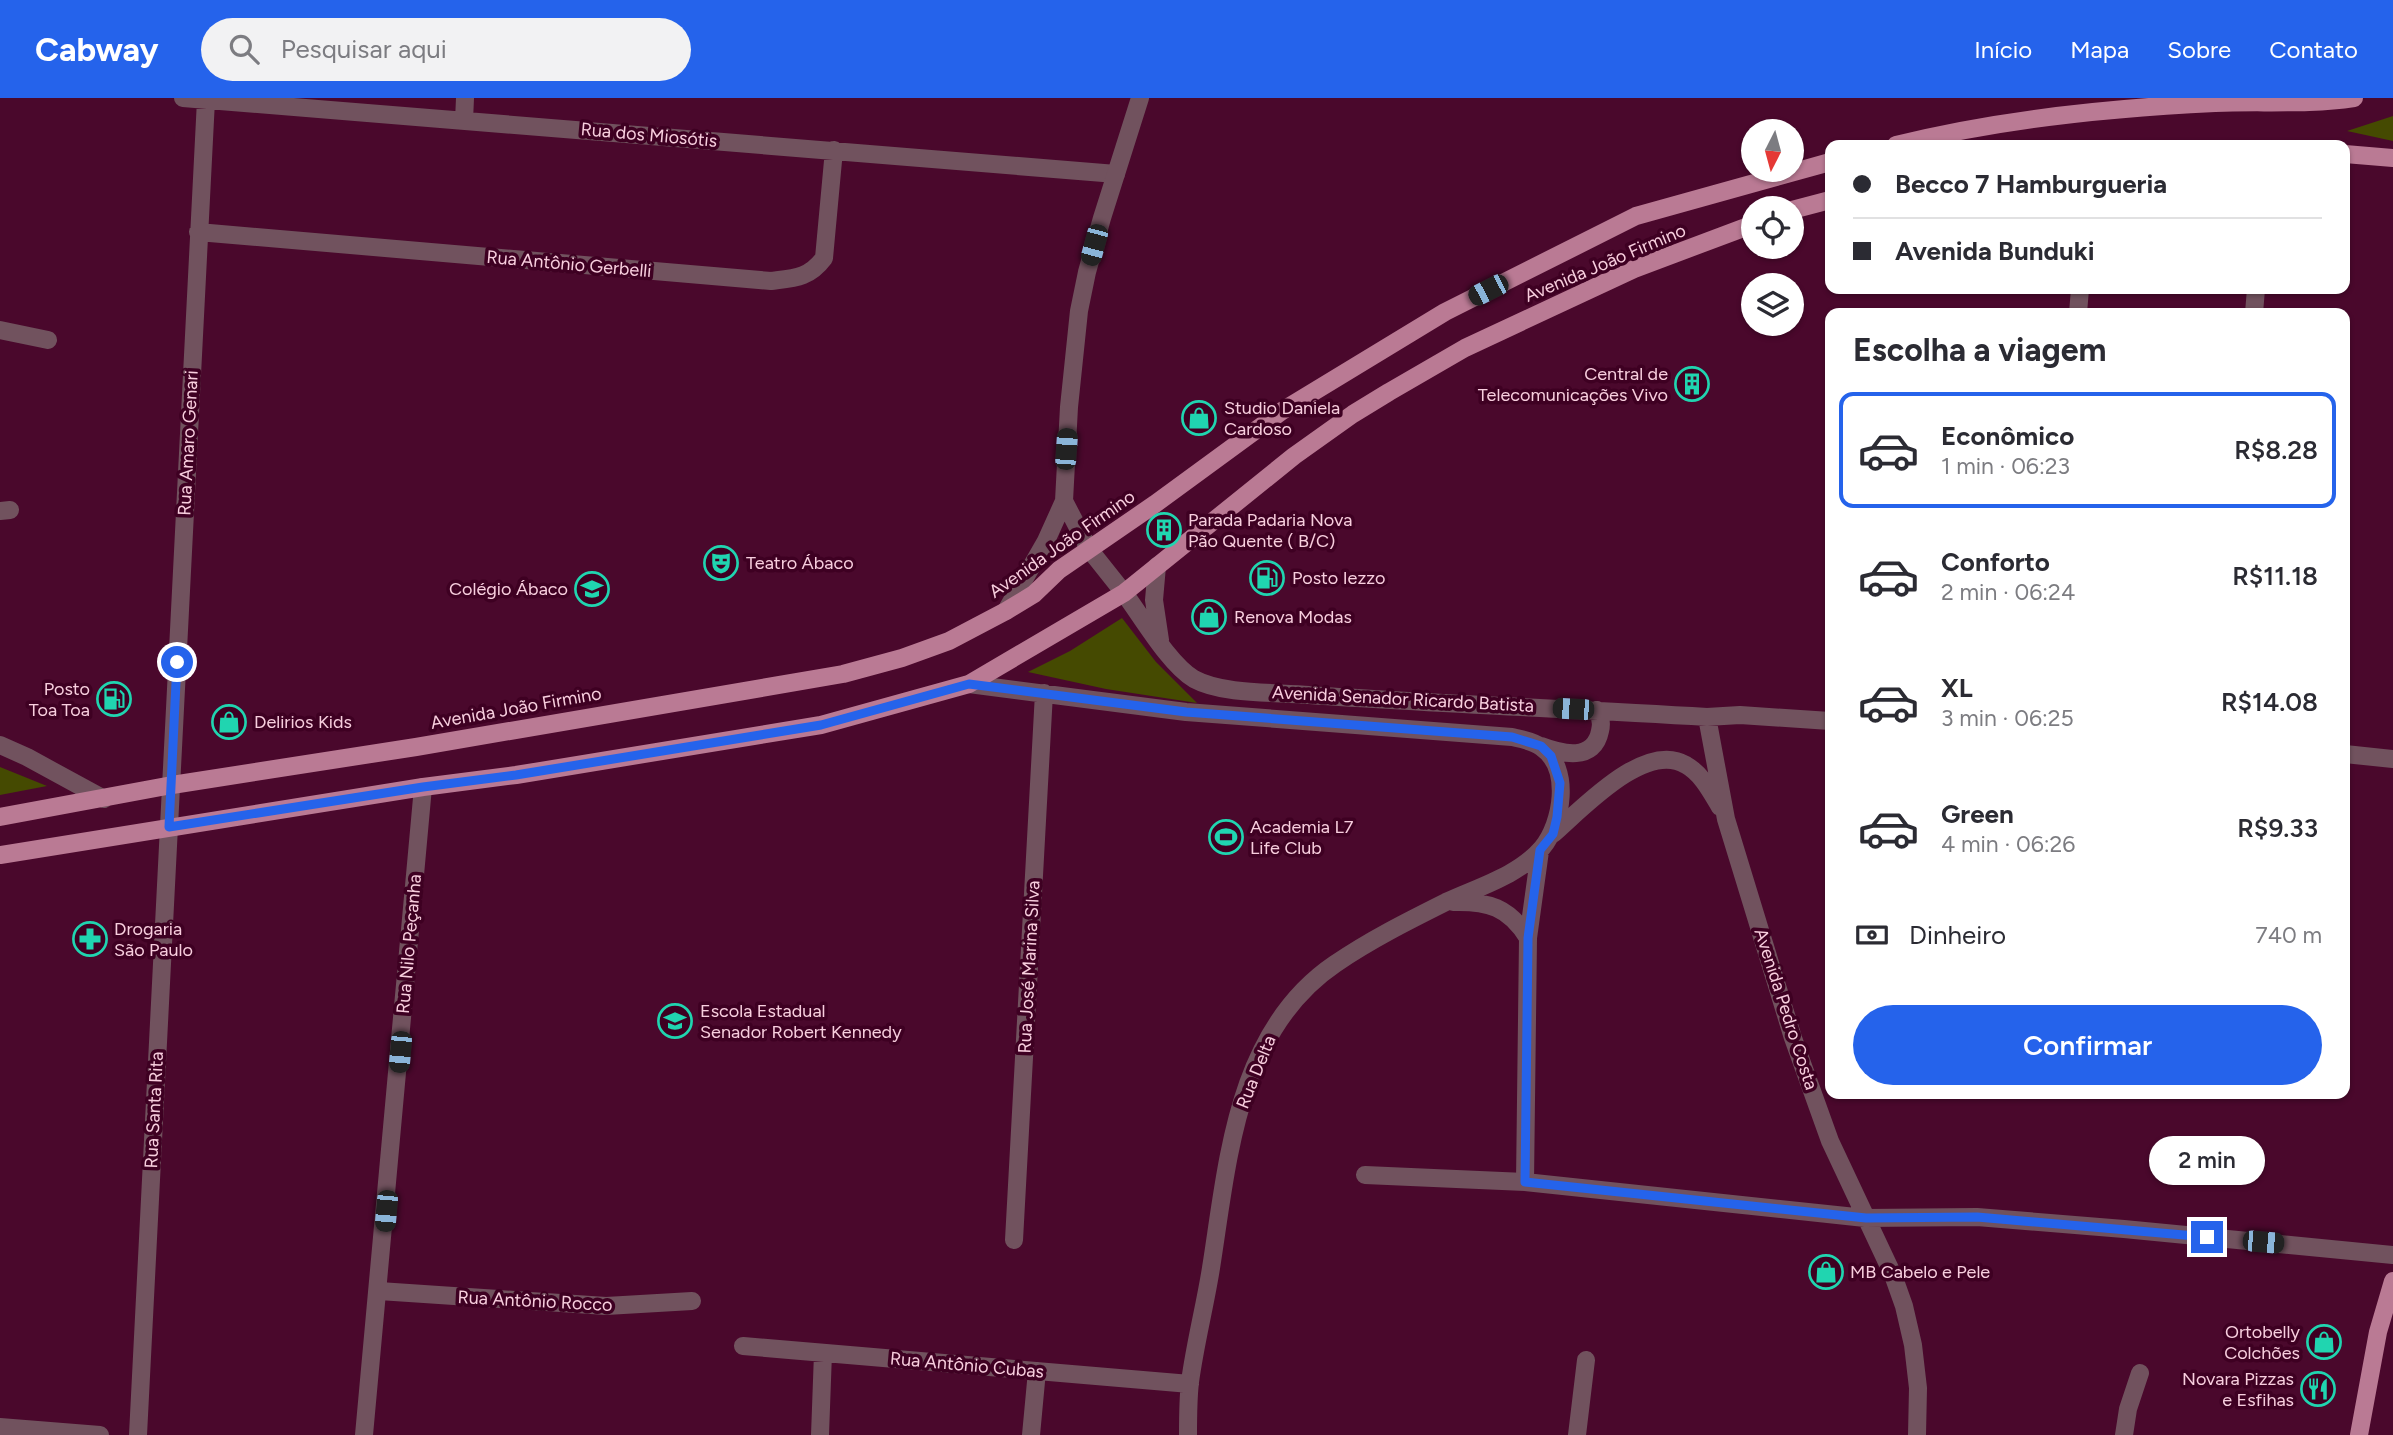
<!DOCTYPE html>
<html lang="pt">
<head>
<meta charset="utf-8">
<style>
	body { margin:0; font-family:Figtree,sans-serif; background:#f2f2f3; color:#2b2b33; height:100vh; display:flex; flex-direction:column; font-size:26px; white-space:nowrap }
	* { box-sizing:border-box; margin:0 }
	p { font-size:23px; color:#7c7c81 }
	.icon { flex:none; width:38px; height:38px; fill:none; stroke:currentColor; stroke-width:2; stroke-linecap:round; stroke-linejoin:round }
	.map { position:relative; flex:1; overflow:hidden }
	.details { position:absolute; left:1825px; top:210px; width:525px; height:791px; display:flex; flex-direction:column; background:#fff; border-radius:14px; box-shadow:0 2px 5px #0004 }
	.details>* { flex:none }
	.hud { position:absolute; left:1825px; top:42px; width:525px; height:154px; border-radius:14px; box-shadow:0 2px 5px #0004; display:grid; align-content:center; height:154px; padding:0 28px; background:#fff }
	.needle { width:46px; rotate:186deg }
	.controls { position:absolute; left:1741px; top:21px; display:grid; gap:14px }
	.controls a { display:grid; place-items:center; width:63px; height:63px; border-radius:50%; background:#fff; box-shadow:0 2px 5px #0004; font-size:35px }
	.end { position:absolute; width:32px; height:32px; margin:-16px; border:9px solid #2563eb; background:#fff; box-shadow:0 0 0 4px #fff }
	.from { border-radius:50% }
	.bubble { position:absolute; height:49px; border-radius:24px; background:#fff; box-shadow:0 2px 5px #0004; font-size:23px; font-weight:600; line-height:49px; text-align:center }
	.car { position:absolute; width:21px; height:42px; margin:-21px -10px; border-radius:9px; box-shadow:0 0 5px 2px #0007; background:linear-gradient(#222 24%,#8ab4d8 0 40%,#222 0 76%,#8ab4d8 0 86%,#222 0) }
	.hud b { display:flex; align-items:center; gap:24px; height:66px; font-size:26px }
	.hud b+b { border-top:2px solid #e1e1e2 }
	.hud i { width:18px; height:18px; background:#2b2b33 }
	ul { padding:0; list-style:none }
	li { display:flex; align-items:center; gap:21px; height:116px; margin:0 14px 10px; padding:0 14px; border:4px solid transparent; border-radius:14px }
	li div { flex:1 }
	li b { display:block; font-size:26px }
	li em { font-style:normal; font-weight:600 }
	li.on { border-color:#2563eb }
	li>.icon { width:63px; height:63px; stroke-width:1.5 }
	h2 { padding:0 28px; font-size:32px; line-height:84px }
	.pay { display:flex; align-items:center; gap:18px; height:77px; padding:0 28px; font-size:26px }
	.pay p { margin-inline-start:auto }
	.button { display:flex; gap:14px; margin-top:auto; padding:14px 28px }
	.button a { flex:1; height:80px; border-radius:42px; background:#2563eb; color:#fff; font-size:28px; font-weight:600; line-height:80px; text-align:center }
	header { display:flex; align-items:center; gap:42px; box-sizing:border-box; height:98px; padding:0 35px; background:#2563eb; color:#fff }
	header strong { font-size:33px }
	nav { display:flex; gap:38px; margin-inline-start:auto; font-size:24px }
	.search { width:490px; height:63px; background:#f2f2f3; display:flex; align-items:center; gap:18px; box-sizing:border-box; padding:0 24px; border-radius:38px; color:#7c7c81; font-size:26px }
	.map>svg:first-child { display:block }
	.green { fill:#454a01 }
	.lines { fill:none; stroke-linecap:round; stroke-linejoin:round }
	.minor { stroke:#71525e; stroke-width:18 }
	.tertiary { stroke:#71525e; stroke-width:18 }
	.primary { stroke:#ba7a94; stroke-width:18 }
	.route { stroke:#2563eb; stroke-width:9 }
	.labels { text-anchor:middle; stroke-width:7; stroke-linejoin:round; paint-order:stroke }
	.street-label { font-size:18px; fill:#f8cede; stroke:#3e0022 }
	.poi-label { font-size:18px; fill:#f8cede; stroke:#3e0022; text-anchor:start }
</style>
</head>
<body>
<header>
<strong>Cabway</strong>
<div class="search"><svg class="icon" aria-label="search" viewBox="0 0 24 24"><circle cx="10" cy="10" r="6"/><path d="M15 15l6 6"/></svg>Pesquisar aqui</div>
<nav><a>Início</a><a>Mapa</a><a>Sobre</a><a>Contato</a></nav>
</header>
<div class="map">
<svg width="2393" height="1337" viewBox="0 0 2393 1337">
	<rect width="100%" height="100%" fill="#4a082c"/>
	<path class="green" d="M2393,18V43L2347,33Z
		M1122,520L1156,564L1197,605L1106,591L1028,574L1070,553Z
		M0,669L47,688L0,697Z"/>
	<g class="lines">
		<path class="minor" d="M183,0L1116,76
			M464,23L465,0
			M198,134L771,183C795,180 809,180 824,160L834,52
			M2078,215L2080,191
			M2254,215L2256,191
			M0,232L48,242
			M0,413L10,412
			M1157,468L1154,502L1160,542
			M1124,495C1142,519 1169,566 1194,581C1223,597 1276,594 1309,597C1442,606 1575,611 1707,619L1740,617L1830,623
			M969,586L1186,614L1512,639C1521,641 1533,643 1541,649C1572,670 1562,726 1542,750C1518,778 1478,789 1446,804C1408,823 1370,842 1335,866C1236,933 1228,1063 1211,1170C1205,1208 1195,1246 1190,1284C1188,1301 1188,1320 1188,1337
			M1707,619L1726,721L1793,940L1830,1043L1893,1177L1904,1208L1913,1247L1918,1290L1917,1337
			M0,647L27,659L104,701
			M1541,648C1562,656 1594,664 1600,633C1602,625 1601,619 1597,612
			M2345,656L2393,661
			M1553,736C1581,712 1645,642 1686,667C1702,676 1711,694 1720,709
			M1453,804C1488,803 1509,809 1528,840
			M1365,1077L1525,1084L1865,1120L1977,1119L2124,1131L2393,1157
			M1525,1084L1528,840L1540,753
			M1014,1142L1044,595
			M379,1193L606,1208L692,1203
			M743,1248L1190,1286
			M138,1337L206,2
			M364,1337L423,689
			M820,1337L823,1255
			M1031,1337L1037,1273
			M1577,1337L1586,1262
			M2124,1337L2128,1311L2140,1275"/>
		<path class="tertiary" d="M1064,403L1089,451L1124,495
			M1006,513L1046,443L1064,403L1069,309L1079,213L1087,174L1102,120L1140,0
			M0,1329L100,1337"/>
		<path class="primary" d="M1896,47C2000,21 2108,10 2215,5C2261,3 2308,7 2354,0
			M2345,56L2393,60
			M1792,112L1830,102
			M0,719L172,687L416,649L843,576L902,560L949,543L1006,513L1034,496L1059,472L1155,406L1282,313L1445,214L1636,118L1830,64
			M0,757L423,689L516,677L821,627L969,586L1124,495L1294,358L1353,316L1389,294L1465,250L1634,171L1754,126
			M2359,1337L2378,1234L2393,1183"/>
	</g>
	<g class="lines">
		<path class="route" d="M177,564L169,729L423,689L516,677L821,627L969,586L1186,614L1512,639L1541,648L1551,658L1560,685L1557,719L1553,736L1540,752L1528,840L1525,1084L1866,1120L1977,1119L2207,1139"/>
	</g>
	<defs>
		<g id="building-ring" transform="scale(1.75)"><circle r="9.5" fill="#3e0022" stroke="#20d5b0" stroke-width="1.5"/><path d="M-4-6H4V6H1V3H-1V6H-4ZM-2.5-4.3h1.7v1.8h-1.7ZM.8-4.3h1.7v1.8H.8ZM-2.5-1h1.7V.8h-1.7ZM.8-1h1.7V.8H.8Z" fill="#20d5b0"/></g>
		<g id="shop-ring" transform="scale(1.75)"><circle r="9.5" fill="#3e0022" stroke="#20d5b0" stroke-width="1.5"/><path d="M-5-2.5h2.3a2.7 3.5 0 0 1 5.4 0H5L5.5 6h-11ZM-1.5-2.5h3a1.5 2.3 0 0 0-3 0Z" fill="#20d5b0"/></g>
		<g id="theatre-ring" transform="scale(1.75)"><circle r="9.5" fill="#3e0022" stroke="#20d5b0" stroke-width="1.5"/><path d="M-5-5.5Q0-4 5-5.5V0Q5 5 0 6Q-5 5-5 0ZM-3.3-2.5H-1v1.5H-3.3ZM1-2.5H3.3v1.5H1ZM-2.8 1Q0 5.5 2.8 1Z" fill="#20d5b0"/></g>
		<g id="fuel-ring" transform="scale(1.75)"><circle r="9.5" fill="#3e0022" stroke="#20d5b0" stroke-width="1.5"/><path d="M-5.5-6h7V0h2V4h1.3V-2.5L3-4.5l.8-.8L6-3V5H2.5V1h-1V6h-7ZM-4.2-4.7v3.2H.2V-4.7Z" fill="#20d5b0"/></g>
		<g id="school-ring" transform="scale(1.75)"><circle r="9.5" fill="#3e0022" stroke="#20d5b0" stroke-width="1.5"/><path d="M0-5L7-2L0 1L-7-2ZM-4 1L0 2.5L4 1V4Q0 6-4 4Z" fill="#20d5b0"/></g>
		<g id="stadium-ring" transform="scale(1.75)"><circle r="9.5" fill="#3e0022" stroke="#20d5b0" stroke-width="1.5"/><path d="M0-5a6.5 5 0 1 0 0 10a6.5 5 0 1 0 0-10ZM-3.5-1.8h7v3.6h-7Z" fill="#20d5b0"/></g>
		<g id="pharmacy-ring" transform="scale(1.75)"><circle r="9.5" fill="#3e0022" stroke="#20d5b0" stroke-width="1.5"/><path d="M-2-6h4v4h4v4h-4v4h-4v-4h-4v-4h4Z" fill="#20d5b0"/></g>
		<g id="restaurant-ring" transform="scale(1.75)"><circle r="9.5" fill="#3e0022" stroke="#20d5b0" stroke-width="1.5"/><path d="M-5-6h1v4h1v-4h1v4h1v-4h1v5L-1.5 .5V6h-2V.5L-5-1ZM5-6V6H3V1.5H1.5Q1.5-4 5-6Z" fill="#20d5b0"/></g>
	</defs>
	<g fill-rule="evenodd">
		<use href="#building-ring" x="1692" y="286"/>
		<use href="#shop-ring" x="1199" y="320"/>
		<use href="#building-ring" x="1164" y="432"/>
		<use href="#theatre-ring" x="721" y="465"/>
		<use href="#fuel-ring" x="1267" y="480"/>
		<use href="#school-ring" x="592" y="491"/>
		<use href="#shop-ring" x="1209" y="519"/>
		<use href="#fuel-ring" x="114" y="601"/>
		<use href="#shop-ring" x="229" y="624"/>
		<use href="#stadium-ring" x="1226" y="739"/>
		<use href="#pharmacy-ring" x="90" y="841"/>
		<use href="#school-ring" x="675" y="923"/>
		<use href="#shop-ring" x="1826" y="1174"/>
		<use href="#shop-ring" x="2324" y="1244"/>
		<use href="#restaurant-ring" x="2318" y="1291"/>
	</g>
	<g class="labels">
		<g class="street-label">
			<text transform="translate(649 37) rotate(5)" y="6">Rua dos Miosótis</text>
			<text transform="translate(1605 165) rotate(-23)" y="6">Avenida João Firmino</text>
			<text transform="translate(569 166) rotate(5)" y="6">Rua Antônio Gerbelli</text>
			<text transform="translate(188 345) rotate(-87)" y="6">Rua Amaro Genari</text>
			<text transform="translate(1062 446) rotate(-35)" y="6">Avenida João Firmino</text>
			<text transform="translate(1403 601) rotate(3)" y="6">Avenida Senador Ricardo Batista</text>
			<text transform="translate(516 610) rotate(-10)" y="6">Avenida João Firmino</text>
			<text transform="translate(409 846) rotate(-85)" y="6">Rua Nilo Peçanha</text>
			<text transform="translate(1029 869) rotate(-87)" y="6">Rua José Marina Silva</text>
			<text transform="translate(1786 911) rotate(72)" y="6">Avenida Pedro Costa</text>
			<text transform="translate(1256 974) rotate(-68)" y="6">Rua Delta</text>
			<text transform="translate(154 1012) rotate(-87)" y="6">Rua Santa Rita</text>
			<text transform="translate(535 1203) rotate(3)" y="6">Rua Antônio Rocco</text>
			<text transform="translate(967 1267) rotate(5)" y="6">Rua Antônio Cubas</text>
		</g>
		<g class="poi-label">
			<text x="1668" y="282" text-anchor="end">Central de<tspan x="1668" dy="21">Telecomunicações Vivo</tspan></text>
			<text x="1224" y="316">Studio Daniela<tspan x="1224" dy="21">Cardoso</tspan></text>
			<text x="1188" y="428">Parada Padaria Nova<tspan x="1188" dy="21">Pão Quente ( B/C)</tspan></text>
			<text x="746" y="471">Teatro Ábaco</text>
			<text x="1292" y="486">Posto Iezzo</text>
			<text x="568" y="497" text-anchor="end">Colégio Ábaco</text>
			<text x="1234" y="525">Renova Modas</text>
			<text x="90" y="597" text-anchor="end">Posto<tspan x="90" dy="21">Toa Toa</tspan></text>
			<text x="254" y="630">Delirios Kids</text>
			<text x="1250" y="735">Academia L7<tspan x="1250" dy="21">Life Club</tspan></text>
			<text x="114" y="837">Drogaria<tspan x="114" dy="21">São Paulo</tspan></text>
			<text x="700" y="919">Escola Estadual<tspan x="700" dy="21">Senador Robert Kennedy</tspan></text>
			<text x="1850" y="1180">MB Cabelo e Pele</text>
			<text x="2300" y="1240" text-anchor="end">Ortobelly<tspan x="2300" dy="21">Colchões</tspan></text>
			<text x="2294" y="1287" text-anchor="end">Novara Pizzas<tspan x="2294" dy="21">e Esfihas</tspan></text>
		</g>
	</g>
</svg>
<div class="controls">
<a><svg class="needle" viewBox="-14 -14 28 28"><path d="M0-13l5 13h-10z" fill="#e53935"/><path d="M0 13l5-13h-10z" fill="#7c7c81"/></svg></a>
<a><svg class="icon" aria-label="locate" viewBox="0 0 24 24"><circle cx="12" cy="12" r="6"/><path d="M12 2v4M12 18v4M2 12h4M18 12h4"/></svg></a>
<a><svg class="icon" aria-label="layers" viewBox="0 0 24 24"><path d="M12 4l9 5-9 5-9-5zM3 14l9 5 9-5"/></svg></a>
</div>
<i class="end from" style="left:177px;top:564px"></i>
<i class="end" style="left:2207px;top:1139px"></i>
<div class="bubble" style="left:2149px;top:1038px;width:116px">2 min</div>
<i class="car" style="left:1094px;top:147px;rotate:195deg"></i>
<i class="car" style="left:1488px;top:192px;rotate:243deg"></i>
<i class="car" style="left:1066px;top:351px;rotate:4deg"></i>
<i class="car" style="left:1573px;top:611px;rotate:273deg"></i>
<i class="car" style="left:400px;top:954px;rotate:185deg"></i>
<i class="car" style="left:386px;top:1113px;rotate:185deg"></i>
<i class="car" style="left:2263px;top:1144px;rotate:95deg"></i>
<div class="hud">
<b><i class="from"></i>Becco 7 Hamburgueria</b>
<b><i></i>Avenida Bunduki</b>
</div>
<section class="details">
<h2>Escolha a viagem</h2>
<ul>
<li class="on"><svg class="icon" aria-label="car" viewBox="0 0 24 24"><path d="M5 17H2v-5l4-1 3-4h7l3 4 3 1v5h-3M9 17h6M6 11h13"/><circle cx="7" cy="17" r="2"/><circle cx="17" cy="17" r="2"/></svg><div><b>Econômico</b><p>1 min · 06:23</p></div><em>R$8.28</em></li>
<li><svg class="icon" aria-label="car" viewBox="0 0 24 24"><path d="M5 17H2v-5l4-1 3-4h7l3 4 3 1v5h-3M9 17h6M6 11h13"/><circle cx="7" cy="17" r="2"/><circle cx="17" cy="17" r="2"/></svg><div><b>Conforto</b><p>2 min · 06:24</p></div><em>R$11.18</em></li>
<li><svg class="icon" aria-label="car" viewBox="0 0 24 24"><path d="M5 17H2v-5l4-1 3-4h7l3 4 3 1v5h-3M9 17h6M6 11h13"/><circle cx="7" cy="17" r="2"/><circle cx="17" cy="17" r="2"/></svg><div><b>XL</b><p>3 min · 06:25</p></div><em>R$14.08</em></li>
<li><svg class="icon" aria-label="car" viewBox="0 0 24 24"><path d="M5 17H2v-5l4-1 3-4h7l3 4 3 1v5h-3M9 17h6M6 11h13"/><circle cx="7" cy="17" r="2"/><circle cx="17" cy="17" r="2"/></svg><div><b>Green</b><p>4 min · 06:26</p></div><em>R$9.33</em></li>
</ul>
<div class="pay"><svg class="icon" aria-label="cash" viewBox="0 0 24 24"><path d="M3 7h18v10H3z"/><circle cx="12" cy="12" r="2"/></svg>Dinheiro<p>740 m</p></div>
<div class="button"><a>Confirmar</a></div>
</section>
</div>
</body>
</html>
